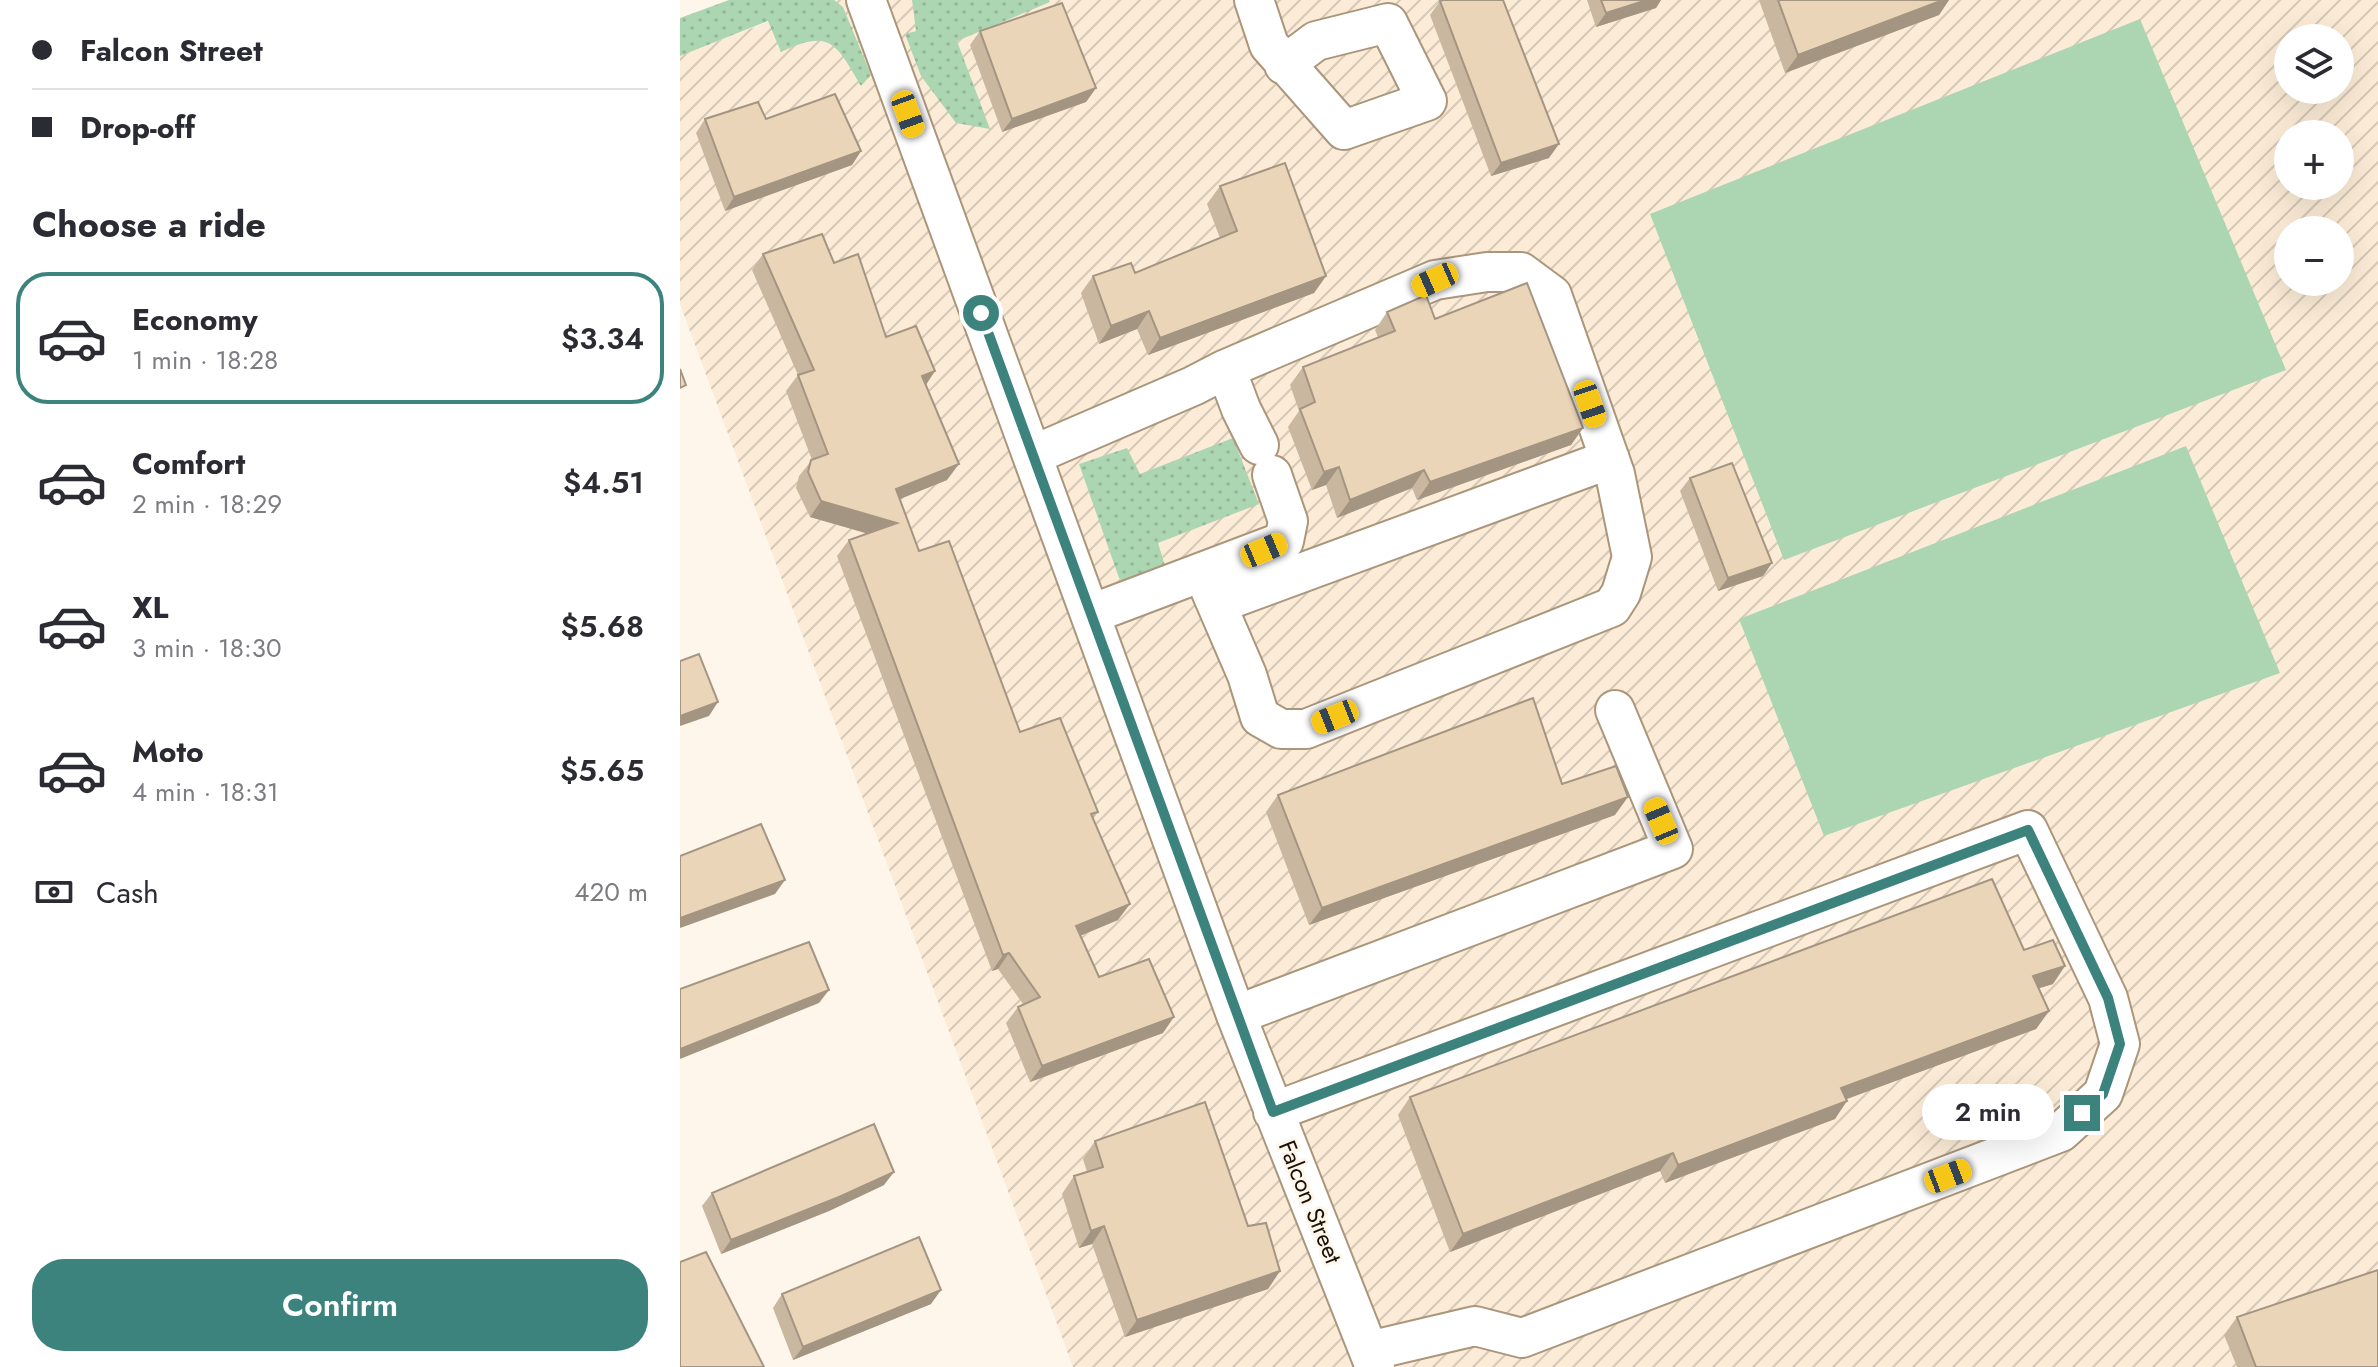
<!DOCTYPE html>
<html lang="en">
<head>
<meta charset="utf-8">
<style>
	body { margin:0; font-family:Jost,sans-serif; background:#f7f7f7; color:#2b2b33; height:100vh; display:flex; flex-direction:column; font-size:30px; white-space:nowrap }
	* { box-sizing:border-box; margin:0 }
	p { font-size:26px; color:#7c7c81 }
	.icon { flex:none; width:44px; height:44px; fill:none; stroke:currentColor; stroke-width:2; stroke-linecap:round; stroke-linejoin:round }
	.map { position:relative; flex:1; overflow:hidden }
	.drawer { display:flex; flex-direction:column; background:#fff; width:680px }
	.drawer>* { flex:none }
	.guide { display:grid; align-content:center; height:176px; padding:0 32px; background:#fff }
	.tools { position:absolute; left:1594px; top:24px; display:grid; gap:16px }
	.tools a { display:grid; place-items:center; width:80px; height:80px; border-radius:50%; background:#fff; box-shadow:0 8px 32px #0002; font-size:40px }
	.end { position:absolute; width:36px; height:36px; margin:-18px; border:10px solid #3c837e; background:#fff; box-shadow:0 0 0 4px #fff }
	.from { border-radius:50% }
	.bubble { position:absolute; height:56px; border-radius:28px; background:#fff; box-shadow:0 8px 32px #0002; font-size:26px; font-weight:600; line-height:56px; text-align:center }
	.car { position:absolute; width:24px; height:48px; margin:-24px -12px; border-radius:10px; box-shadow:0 0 6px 2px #0007; background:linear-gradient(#f5c518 24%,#345 0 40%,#f5c518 0 76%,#345 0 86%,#f5c518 0) }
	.guide b { display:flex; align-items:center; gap:28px; height:76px; font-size:30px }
	.guide b+b { border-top:2px solid #e1e1e2 }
	.guide i { width:20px; height:20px; background:#2b2b33 }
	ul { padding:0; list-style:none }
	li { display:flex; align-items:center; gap:24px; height:132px; margin:0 16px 12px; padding:0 16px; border:4px solid transparent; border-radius:32px }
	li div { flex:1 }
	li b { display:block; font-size:30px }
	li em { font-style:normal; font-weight:600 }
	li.on { border-color:#3c837e }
	li>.icon { width:72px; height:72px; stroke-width:1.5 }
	h2 { padding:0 32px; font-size:36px; line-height:96px }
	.pay { display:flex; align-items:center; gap:20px; height:88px; padding:0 32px; font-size:30px }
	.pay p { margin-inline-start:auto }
	.cta { display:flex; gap:16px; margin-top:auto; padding:16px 32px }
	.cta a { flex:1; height:92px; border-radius:32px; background:#3c837e; color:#fff; font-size:32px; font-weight:600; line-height:92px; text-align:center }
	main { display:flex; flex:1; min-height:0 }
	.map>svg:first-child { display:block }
	.industrial { fill:url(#industrial-furrows); fill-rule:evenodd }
	.grass { fill:url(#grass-dots) }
	.pitch { fill:#abd6b1 }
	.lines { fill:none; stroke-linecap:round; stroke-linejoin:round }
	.minor-casing { stroke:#aa967b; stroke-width:42 }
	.minor { stroke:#fff; stroke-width:38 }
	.wall { fill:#c9b79f }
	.shaded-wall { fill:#a49582 }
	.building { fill:#ead5b9; stroke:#a49582; stroke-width:2 }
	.route { stroke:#3c837e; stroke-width:10 }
	.labels { text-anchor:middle; stroke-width:6; stroke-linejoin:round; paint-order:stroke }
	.street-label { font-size:24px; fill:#1a1208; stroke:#fef6ea }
</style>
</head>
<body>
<main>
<section class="drawer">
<div class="guide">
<b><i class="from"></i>Falcon Street</b>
<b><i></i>Drop-off</b>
</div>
<h2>Choose a ride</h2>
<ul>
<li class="on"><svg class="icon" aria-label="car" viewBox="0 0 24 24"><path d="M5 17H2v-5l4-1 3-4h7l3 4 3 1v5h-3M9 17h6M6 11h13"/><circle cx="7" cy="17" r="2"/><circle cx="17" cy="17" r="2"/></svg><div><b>Economy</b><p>1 min · 18:28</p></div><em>$3.34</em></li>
<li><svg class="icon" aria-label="car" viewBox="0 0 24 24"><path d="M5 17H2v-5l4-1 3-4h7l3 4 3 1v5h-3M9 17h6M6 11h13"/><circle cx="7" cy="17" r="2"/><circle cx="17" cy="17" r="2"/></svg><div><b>Comfort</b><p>2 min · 18:29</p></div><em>$4.51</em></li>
<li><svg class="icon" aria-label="car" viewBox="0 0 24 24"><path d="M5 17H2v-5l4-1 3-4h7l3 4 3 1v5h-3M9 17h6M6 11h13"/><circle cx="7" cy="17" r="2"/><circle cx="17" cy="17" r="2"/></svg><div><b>XL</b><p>3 min · 18:30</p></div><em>$5.68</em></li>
<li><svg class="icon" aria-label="car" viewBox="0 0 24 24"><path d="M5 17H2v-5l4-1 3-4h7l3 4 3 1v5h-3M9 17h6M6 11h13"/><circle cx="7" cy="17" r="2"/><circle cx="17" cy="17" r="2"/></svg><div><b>Moto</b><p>4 min · 18:31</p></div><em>$5.65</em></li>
</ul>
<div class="pay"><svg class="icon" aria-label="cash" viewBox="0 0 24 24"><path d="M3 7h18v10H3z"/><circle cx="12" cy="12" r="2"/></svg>Cash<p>420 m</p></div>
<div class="cta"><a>Confirm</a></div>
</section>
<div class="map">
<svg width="1698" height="1367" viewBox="0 0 1698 1367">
	<defs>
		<pattern id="industrial-furrows" width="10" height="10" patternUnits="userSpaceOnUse" patternTransform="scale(2)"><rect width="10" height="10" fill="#fcecd7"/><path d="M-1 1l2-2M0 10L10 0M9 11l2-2" fill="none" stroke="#d7c9b7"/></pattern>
		<pattern id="grass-dots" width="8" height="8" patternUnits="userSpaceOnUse" patternTransform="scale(2)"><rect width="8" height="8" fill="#abd6b1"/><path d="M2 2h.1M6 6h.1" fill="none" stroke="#93b797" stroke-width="1.8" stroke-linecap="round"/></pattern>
	</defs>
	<rect width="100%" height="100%" fill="#fef6ea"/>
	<path class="industrial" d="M147,0H1698V1367H393L0,304V55ZM1608,38H1660V90H1608ZM1608,134H1660V186H1608ZM1608,230H1660V282H1608Z"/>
	<path class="grass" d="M49,0H154L163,7L191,75L181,86C156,44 151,28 101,52L88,21L0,56V18Z
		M232,0H369L370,2L277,41L310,129L276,123L241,76L225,34L236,31Z
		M553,438L579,504L478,543L487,572L454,586L439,578L399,464L447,448L460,474Z"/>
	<path class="pitch" d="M1460,19L1606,370L1104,560L970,214Z
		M1506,446L1600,673L1144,836L1059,619Z"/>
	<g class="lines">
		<g class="minor-casing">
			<path id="minor" d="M186,0L556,1015L695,1367
				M574,0L589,45L664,130L747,101L708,23L636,41L604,65
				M353,455L513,386L546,369L561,409L579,445
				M523,573L567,675L580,717L601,729H626L932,607L941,593L952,557L935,474L872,295L841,272H807L755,280L546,369
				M537,604L930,459
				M411,614L604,541L608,521L592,475
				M556,1015L993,849L935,710
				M593,1112L1348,830L1428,998L1440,1044L1423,1094L1381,1132L842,1338L795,1326L689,1351"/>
		</g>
		<use href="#minor" class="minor"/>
	</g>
	<path class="wall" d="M907,0H981L976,8L916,27Z
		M1079,0H1269L1259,15L1105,73Z
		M760,1L869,158L811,176L750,15Z
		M300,31L416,88L406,102L322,132L290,45Z
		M25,119L181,151L172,165L45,211L16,133Z
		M540,186L646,276L634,293L468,355L457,329L419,344L401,293L413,276L455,273L540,238L527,204Z
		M83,254L154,263L206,337L255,371L245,385L267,480L220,499L239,551L340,732L418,812L413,819L438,920L400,936L419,977L483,1033L350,1082L326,1023L338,1007L343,1004L318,969L312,971L157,556L169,540L187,533L130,517L116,488L119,476L132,460L106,391L118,375L72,270Z
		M707,312L755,319L903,428L891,445L737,500L732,488L657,518L646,485L632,490L608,427L619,411L610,385L623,367L698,337L695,330Z
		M1010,478L1092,563L1083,576L1038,591L1000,491Z
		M882,784L935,815L629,925L586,812L598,795Z
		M1344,950L1373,984L1359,988L1369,1011L1356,1029L1166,1099L1155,1119L985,1183L980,1171L770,1252L718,1115L730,1097Z
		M415,1141L568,1226L600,1271L588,1289L445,1337L412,1244L399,1248L382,1194L394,1176L407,1172L403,1159Z
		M204,1185L149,1211L41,1254L22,1206L32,1193Z
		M102,1294L251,1304L113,1360L93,1308Z
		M1557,1317L1698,1367H1557L1544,1335Z"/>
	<path class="shaded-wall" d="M967,0H981L976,8L916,27L926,13Z
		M1263,0H1269L1259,15L1105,73L1118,55Z
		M416,88L406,102L322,132L332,119Z
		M879,144L869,158L811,176L821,163Z
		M181,151L172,165L45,211L54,197Z
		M646,276L634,293L468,355L480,338Z
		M469,311L457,329L419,344L431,326Z
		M255,371L244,388L242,376Z
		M903,428L891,445L737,500L750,482Z
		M279,464L267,480L205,505L216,489Z
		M659,467L646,485L632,490L644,472Z
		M744,470L732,488L657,518L670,500Z
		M141,501L217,523L206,539L130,517Z
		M1092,563L1083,576L1038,591L1048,578Z
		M38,702L29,716L0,726V716Z
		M948,797L935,815L629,925L642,908Z
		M105,880L95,894L0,928V918Z
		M450,904L438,920L385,942L396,926Z
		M329,953L318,969L312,971L323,955Z
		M1385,966L1373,984L1341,994L1353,976Z
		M149,990L139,1003L0,1059V1049Z
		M1369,1011L1356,1029L1148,1106L1161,1088Z
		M494,1017L483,1033L350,1082L362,1066Z
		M1167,1101L1155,1119L985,1183L998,1165Z
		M993,1153L980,1171L770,1252L783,1234Z
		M214,1172L204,1185L149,1211L41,1254L51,1240Z
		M424,1226L412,1244L399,1248L411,1231Z
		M600,1271L588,1289L445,1337L457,1320Z
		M261,1290L251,1304L113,1360L123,1347Z"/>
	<path class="building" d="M763,0H823L879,144L821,163L760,1Z
		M921,0H967L926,13Z
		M1098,0H1263L1118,55Z
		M382,3L416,88L332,119L300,31Z
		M155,94L181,151L54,197L25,119L78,102L86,119Z
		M605,163L646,276L480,338L469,311L431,326L413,276L451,263L455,273L557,231L540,186Z
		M142,234L154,263L178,254L206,337L236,326L255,371L242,376L279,464L216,489L239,551L269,541L340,732L380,718L418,812L411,814L450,904L396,926L419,977L469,959L494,1017L362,1066L338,1007L360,997L329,953L323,955L169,540L217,523L141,501L128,472L131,460L148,454L118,375L134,370L83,254Z
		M847,283L903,428L750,482L744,470L670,500L659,467L644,472L620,409L635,402L623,367L715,331L707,312L746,295L755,319Z
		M0,369L6,385L0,388Z
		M1052,463L1092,563L1048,578L1010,478Z
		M19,654L38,702L0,716V661Z
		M853,698L882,784L936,766L948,797L642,908L598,795Z
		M81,824L105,880L0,918V856Z
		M1312,879L1344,950L1373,940L1385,966L1353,976L1369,1011L1161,1088L1167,1101L998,1165L993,1153L783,1234L730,1097Z
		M129,942L149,990L0,1049V989Z
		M525,1102L568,1226L586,1223L600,1271L457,1320L424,1226L411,1231L394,1176L423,1167L415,1141Z
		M194,1124L214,1172L159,1197L51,1240L32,1193Z
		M239,1237L261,1290L123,1347L102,1294Z
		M26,1252L84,1367H0V1262Z
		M1698,1270V1367H1576L1557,1317Z"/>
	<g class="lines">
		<path class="route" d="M301,313L593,1112L1348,830L1428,998L1440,1044L1423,1094L1402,1113"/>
	</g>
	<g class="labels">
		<g class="street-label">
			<text transform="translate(630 1202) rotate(68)" y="8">Falcon Street</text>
		</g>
	</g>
</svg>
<div class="tools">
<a><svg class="icon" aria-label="layers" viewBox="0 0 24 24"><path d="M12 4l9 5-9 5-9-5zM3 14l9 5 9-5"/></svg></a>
<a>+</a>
<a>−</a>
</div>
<i class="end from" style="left:301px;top:313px"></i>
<i class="end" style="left:1402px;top:1113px"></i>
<div class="bubble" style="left:1242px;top:1084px;width:132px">2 min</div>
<i class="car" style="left:228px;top:114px;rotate:160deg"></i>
<i class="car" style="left:755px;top:280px;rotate:246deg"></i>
<i class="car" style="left:910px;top:404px;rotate:161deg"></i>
<i class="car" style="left:584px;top:550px;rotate:67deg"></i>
<i class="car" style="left:655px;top:717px;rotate:248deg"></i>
<i class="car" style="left:981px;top:821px;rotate:337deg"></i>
<i class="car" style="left:1268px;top:1176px;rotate:69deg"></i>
</div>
</main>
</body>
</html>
